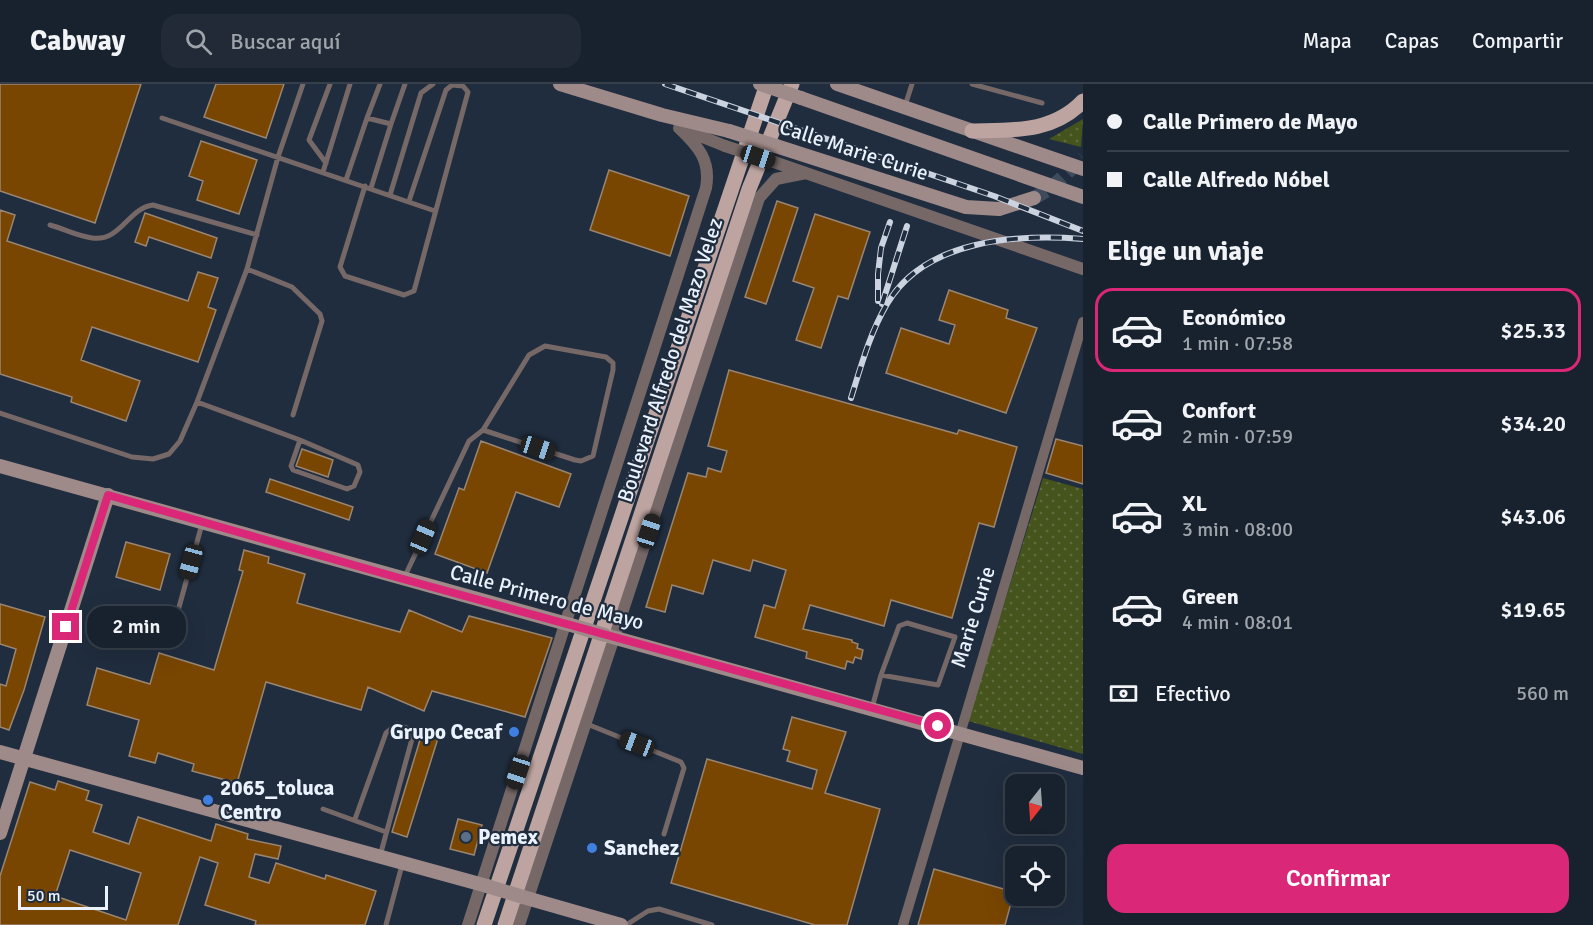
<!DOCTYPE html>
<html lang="es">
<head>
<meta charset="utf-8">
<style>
	body { margin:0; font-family:Signika,sans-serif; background:#212a36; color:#f1f3f6; height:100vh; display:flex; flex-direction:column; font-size:22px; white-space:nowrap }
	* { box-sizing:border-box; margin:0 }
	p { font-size:20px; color:#9fa4aa }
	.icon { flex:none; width:33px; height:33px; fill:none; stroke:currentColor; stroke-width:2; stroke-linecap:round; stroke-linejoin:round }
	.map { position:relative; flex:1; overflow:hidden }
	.panel { display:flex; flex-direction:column; background:#18222e; width:510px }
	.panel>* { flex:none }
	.hud { display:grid; align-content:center; height:132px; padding:0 24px; background:#18222e }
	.needle { width:39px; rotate:197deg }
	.fabs { position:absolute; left:1005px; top:690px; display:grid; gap:12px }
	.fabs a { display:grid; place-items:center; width:60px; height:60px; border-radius:12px; background:#18222e; box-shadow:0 6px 24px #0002,0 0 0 2px #363f4a; font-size:30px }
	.scale { position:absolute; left:18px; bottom:15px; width:90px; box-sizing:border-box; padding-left:6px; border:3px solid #eaf2fe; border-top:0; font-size:16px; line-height:21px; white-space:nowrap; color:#eaf2fe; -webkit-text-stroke:4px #202d3e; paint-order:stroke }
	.end { position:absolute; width:27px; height:27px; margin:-14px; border:8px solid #db2777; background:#fff; box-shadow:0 0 0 3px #fff }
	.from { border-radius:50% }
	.bubble { position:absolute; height:42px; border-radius:18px; background:#18222e; box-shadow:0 6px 24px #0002,0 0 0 2px #363f4a; font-size:20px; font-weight:600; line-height:42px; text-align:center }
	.car { position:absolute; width:18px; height:36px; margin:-18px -9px; border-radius:8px; box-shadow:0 0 4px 2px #0007; background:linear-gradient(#222 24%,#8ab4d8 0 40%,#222 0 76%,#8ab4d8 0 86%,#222 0) }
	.hud b { display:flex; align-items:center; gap:21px; height:57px; font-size:22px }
	.hud b+b { border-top:2px solid #363f4a }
	.hud i { width:15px; height:15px; background:#f1f3f6 }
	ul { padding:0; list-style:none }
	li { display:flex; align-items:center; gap:18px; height:84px; margin:0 12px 9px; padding:0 12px; border:3px solid transparent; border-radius:18px }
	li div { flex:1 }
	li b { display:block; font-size:22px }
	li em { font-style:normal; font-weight:600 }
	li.active { border-color:#db2777 }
	li>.icon { width:54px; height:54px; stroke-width:1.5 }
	h2 { padding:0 24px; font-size:27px; line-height:72px }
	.pay { display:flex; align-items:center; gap:15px; height:66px; padding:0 24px; font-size:22px }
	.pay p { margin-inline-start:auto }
	.action { display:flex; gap:12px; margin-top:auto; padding:12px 24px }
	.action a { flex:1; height:69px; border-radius:18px; background:#db2777; color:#fff; font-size:24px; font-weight:600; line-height:69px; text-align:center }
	header { display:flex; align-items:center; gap:36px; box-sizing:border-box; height:84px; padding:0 30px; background:#18222e; border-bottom:2px solid #363f4a }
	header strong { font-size:28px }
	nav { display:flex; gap:33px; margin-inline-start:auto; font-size:21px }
	.search { width:420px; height:54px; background:#212a36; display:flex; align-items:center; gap:15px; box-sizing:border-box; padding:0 21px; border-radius:18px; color:#9fa4aa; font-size:22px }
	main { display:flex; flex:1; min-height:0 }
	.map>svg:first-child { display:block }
	.green { fill:url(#green-dots) }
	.building { fill:#784601; stroke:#998573; stroke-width:1.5; fill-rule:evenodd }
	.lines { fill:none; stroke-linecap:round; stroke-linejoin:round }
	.secondary-tunnel { stroke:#3e4b5b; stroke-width:14; stroke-dasharray:14 7; stroke-linecap:butt }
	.service { stroke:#756867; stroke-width:5 }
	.minor { stroke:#756867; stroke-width:10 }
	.tertiary { stroke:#756867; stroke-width:12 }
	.secondary { stroke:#9e8a88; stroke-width:14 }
	.primary { stroke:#bda4a1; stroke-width:15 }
	.rail-casing { stroke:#cad3df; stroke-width:6 }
	.rail { stroke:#202d3e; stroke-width:4; stroke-dasharray:11; stroke-linecap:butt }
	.tertiary-bridge { stroke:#756867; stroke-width:12 }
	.secondary-bridge { stroke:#9e8a88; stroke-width:14 }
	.route { stroke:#db2777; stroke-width:8 }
	.shop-dot { fill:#3f7fe0; stroke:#202d3e; stroke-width:2 }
	.service-dot { fill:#5c6f8a; stroke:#202d3e; stroke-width:2 }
	.labels { text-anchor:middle; stroke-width:4.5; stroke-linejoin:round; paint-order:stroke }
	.street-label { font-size:21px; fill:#eaf2fe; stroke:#202d3e }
	.poi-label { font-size:21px; font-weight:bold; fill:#eaf2fe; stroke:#202d3e; text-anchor:start }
</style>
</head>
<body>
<header>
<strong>Cabway</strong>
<div class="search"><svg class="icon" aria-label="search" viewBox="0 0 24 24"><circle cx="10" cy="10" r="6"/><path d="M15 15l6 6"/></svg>Buscar aquí</div>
<nav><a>Mapa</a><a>Capas</a><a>Compartir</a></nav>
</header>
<main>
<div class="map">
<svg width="1083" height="841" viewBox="0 0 1083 841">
	<defs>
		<pattern id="green-dots" width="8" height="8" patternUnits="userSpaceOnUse" patternTransform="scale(1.5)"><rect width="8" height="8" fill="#45531c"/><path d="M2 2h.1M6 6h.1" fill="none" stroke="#606c3e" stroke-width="1.8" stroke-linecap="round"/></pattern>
	</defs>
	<rect width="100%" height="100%" fill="#202d3e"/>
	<path class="green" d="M1083,35L1081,63L1049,55Z
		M1043,394L1083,405V670L968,637Z"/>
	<path class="building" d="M0,0H141L95,139L0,107Z
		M216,0H284L266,54L204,33Z
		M201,57L257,76L239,130L197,116L203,97L189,92Z
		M609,86L689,112L670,172L590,146Z
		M777,117L798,124L766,220L745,213Z
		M0,126L15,131L7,157L188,217L198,188L218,194L208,223L216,226L198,278L92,243L81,276L140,297L126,337L71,318L72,313L0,290Z
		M145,129L217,154L211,174L149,153L146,162L135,158Z
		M815,130L870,148L848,215L838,212L821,264L796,256L814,204L793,197Z
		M949,206L1008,226L1006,234L1037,244L1006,329L886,289L901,244L949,260L955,241L939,236Z
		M729,286L957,350L959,346L1017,363L994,443L979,439L952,534L891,516L884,542L810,521L803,545L852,556V558L858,560L857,564L863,566L861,575L855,573L853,579L847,577L845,585L806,574L807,568L755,553L764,521L775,524L786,486L753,476L750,487L713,476L703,510L672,501L665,528L646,523L688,389L706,393L708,384L721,388L727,367L708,362Z
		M1056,355L1083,362V400L1046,389Z
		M481,357L571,390L559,423L516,408L487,489L435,470L459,404L464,406Z
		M302,365L333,376L328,393L296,382Z
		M270,395L353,423L349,436L266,408Z
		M126,458L170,470L160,506L116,493Z
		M244,466L269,473L268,479L305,490L297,519L385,544L400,548L409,526L462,548L469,532L552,554L525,633L432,607L424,627L368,603L361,626L266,598L237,699L192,687L194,680L158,669L155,679L129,672L139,636L87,621L97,584L150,600L159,569L214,586L243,487L239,486Z
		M0,520L45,533L24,606L9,646L0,643V600L6,602L16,565L0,560Z
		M792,633L846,648L825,709L880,725L847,841H815L671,799L707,675L812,705L817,686L787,677L790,667L783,665Z
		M423,646L439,651L407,753L392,748Z
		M58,697L89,707L86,716L102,721L93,748L129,760L138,733L211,757L216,740L248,750L247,755L281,762L278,775L255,770L249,793L269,799L276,779L325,795L326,791L376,807L365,841H255L256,837L205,821L218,779L200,773L178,841H0V792L30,698L55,706ZM70,766L141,789L126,836L55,812Z
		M458,735L482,741L474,771L450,765Z
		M934,785L1014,808L1005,841H918Z"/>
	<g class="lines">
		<path class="secondary-tunnel" d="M1034,114L1051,104L1083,74"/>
		<path class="service" d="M972,0L1042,19
			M905,22L912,0
			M162,34L435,127
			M367,34L380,0
			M391,40L405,0
			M326,79L309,56L330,0
			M323,88L350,0
			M346,96L367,34L391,40L371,104
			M365,102L340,183L345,192L404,211L414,207L468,8L463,2L452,1L446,6L409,117
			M390,111L421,9L433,0
			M50,141C64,145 78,152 92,154C121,158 128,124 153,121L257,151
			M247,185L292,203L320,230L322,237L293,331
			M197,318L300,356L358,381L360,388L354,402L347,405L293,386L291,382L300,356
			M0,329L132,373L153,375L169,370L180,357L197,318L247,185L278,73L303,0
			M404,494L469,357L483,346L575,376L581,377L593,372L613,286V279L606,273L545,262L529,271L483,346
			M173,545L202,440
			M872,624L881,591L899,542L907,539L955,553L938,601L881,591
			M587,640L681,678L684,684L664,750
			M323,725L386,748
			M355,735L386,649L397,640L409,645L412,655L380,772
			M386,841L402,781
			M626,841L648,827L659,825L712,841"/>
		<path class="minor" d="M903,841L1083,238"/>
		<path class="tertiary" d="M685,46L725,62
			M774,78L1083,185
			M468,841L706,104C711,76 698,62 679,44
			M519,841L759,114L776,95L806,89"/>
		<path class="secondary" d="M560,0L662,31L729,47
			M837,0L1083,85
			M801,14L1083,113
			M776,62L966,123L999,125L1034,114
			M0,382L578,543
			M605,551L1083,684
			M0,668L487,802
			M0,749L108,411
			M523,813L621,841"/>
		<path class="primary" d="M972,47C1013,46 1053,49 1083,17
			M484,841L767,0
			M505,841L749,105L792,0"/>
		<g class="rail-casing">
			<path id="rail" d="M665,0L994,112L1083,147
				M878,217V190L881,164L890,138
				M882,220L907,142
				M851,314C861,282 870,249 887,220C925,155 1017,150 1083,155"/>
		</g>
		<use href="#rail" class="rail"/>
		<path class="tertiary-bridge" d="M725,62L774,78"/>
		<path class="secondary-bridge" d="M760,0L801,14
			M729,47L776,62
			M578,543L605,551
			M487,802L523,813"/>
	</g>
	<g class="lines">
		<path class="route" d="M66,543L108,411L403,495L938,642"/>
	</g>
	<g class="shop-dot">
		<circle cx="514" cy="648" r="6"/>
		<circle cx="208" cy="716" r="6"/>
		<circle cx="592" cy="764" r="6"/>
	</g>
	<circle class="service-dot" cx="466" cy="753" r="6"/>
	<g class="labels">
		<g class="street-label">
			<text transform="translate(854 66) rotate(18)" y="7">Calle Marie Curie</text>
			<text transform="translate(670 276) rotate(-72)" y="7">Boulevard Alfredo del Mazo Velez</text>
			<text transform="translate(547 513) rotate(15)" y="7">Calle Primero de Mayo</text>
			<text transform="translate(973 533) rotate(-73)" y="7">Marie Curie</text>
		</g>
		<g class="poi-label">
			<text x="502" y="655" text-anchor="end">Grupo Cecaf</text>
			<text x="220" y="711">2065_toluca<tspan x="220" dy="24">Centro</tspan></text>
			<text x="478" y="760">Pemex</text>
			<text x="604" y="771">Sanchez</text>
		</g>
	</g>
</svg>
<div class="fabs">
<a><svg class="needle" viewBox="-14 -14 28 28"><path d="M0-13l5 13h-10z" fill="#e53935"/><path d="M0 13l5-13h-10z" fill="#9fa4aa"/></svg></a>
<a><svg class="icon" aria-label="locate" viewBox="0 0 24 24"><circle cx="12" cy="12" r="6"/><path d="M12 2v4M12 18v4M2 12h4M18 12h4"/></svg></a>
</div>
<div class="scale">50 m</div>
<i class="end from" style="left:938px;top:642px"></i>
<i class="end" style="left:66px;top:543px"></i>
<div class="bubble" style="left:87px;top:522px;width:99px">2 min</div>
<i class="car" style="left:758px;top:73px;rotate:108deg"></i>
<i class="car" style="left:538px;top:364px;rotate:108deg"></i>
<i class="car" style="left:649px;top:447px;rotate:18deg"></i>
<i class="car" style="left:423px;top:453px;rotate:23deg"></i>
<i class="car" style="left:191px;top:478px;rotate:195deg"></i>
<i class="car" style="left:637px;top:660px;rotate:291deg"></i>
<i class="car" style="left:518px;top:688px;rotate:198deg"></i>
</div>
<section class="panel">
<div class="hud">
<b><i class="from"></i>Calle Primero de Mayo</b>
<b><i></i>Calle Alfredo Nóbel</b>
</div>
<h2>Elige un viaje</h2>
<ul>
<li class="active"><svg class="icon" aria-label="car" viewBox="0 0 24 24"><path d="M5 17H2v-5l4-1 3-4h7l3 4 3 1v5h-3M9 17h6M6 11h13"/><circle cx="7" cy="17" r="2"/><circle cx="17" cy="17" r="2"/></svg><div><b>Económico</b><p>1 min · 07:58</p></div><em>$25.33</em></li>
<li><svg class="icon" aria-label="car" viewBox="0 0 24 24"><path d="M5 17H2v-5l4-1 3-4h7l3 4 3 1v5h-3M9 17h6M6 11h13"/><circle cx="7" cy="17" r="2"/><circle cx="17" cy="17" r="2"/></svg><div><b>Confort</b><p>2 min · 07:59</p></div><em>$34.20</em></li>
<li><svg class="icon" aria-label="car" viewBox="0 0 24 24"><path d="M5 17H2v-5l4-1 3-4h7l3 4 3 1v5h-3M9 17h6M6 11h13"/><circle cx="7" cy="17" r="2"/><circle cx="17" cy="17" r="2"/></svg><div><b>XL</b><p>3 min · 08:00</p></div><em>$43.06</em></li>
<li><svg class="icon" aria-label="car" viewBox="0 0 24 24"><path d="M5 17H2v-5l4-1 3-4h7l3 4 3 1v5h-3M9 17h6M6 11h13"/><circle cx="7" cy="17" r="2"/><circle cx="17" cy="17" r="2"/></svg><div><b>Green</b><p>4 min · 08:01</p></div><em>$19.65</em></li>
</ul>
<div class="pay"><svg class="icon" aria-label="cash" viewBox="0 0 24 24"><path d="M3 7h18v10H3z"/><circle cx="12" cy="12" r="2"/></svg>Efectivo<p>560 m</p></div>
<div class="action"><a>Confirmar</a></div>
</section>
</main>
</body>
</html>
